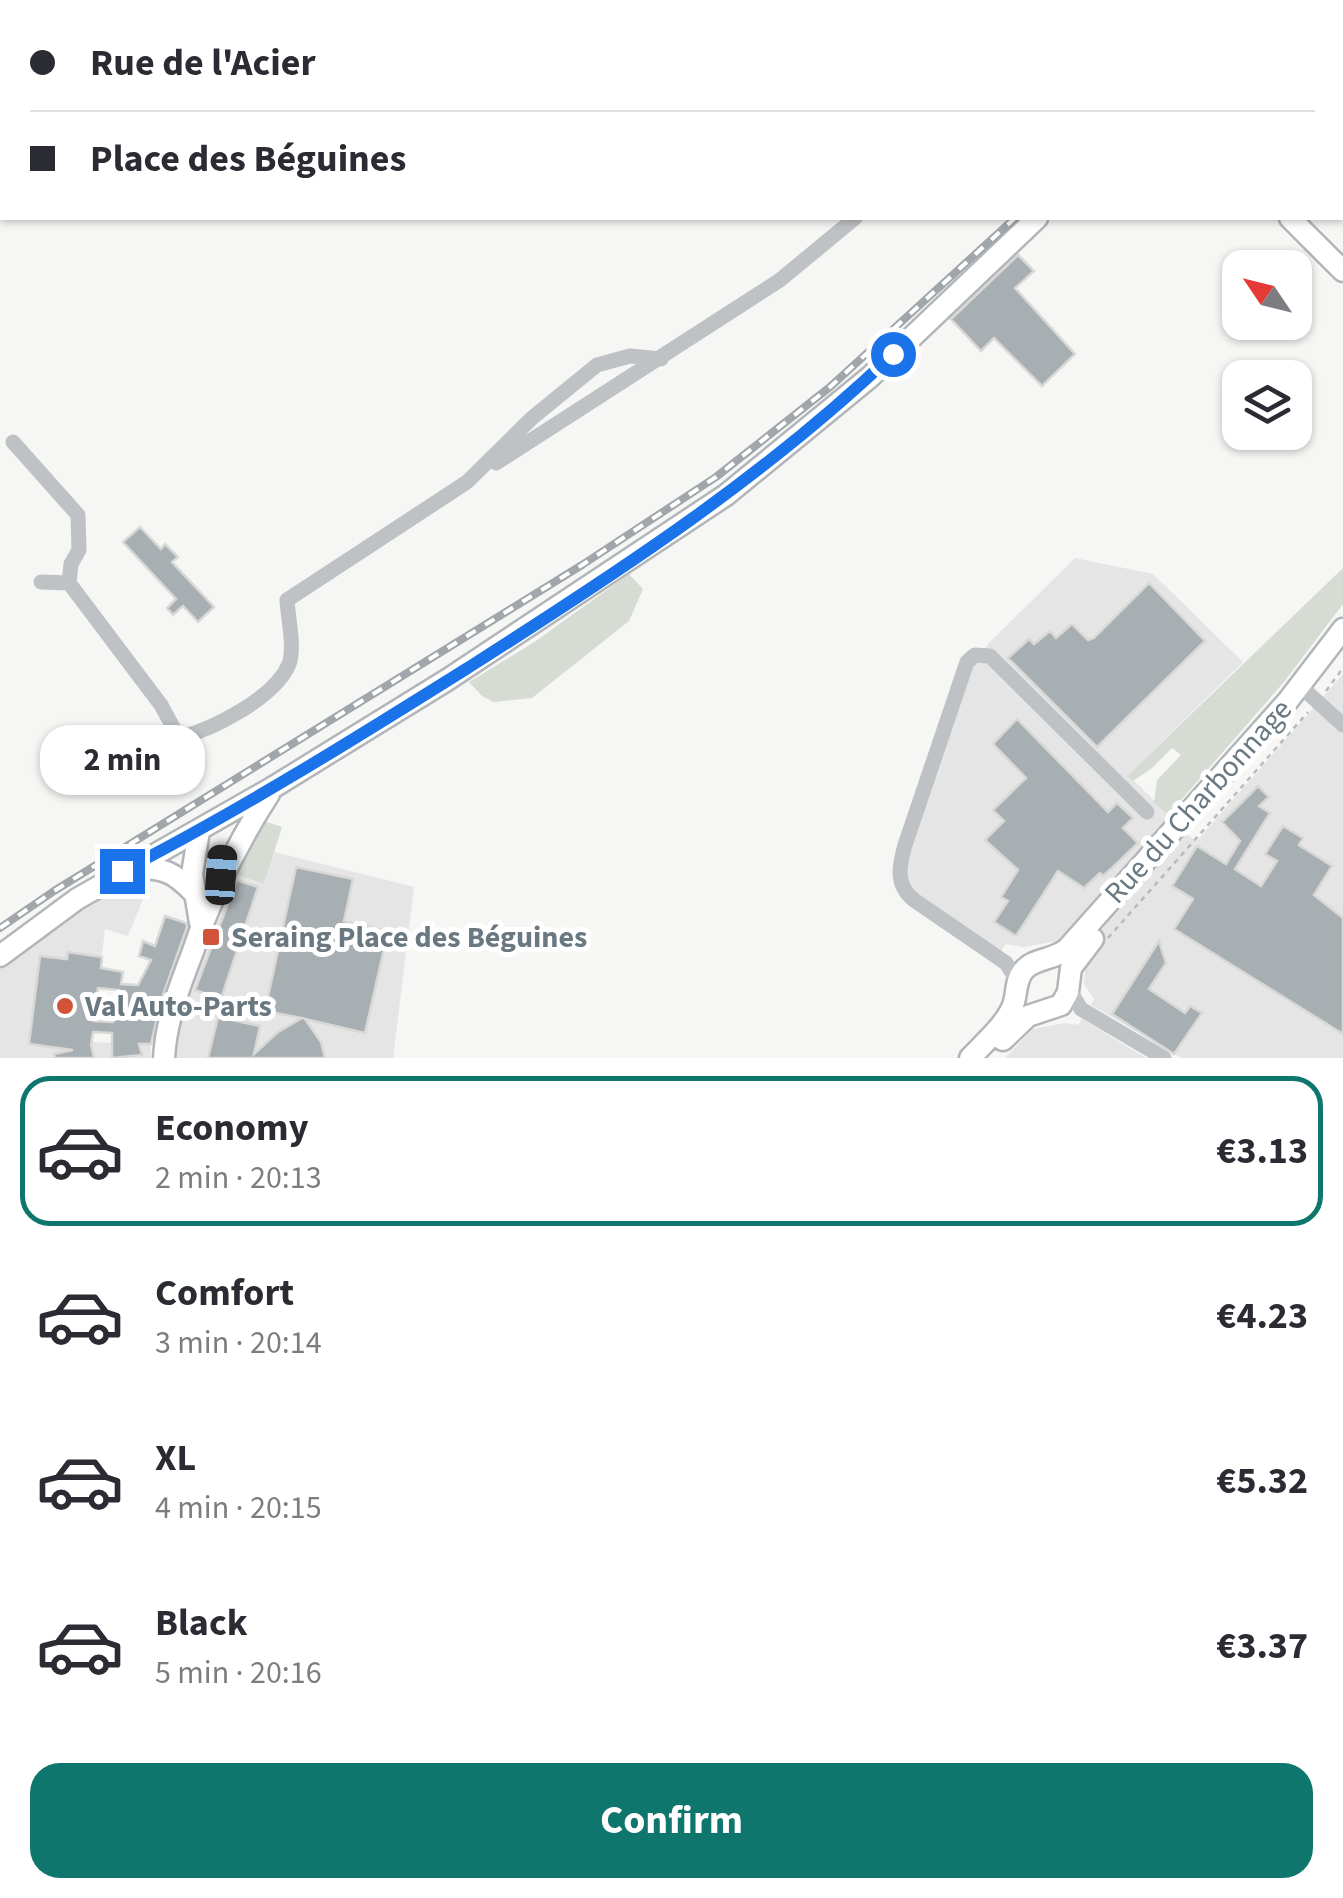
<!DOCTYPE html>
<html lang="en">
<head>
<meta charset="utf-8">
<style>
	body { margin:0; font-family:"Source Sans 3",sans-serif; background:#f7f7f7; color:#2b2b33; height:100vh; display:flex; flex-direction:column; font-size:38px; white-space:nowrap }
	* { box-sizing:border-box; margin:0 }
	p { font-size:32px; color:#7c7c81 }
	.icon { flex:none; width:55px; height:55px; fill:none; stroke:currentColor; stroke-width:2; stroke-linecap:round; stroke-linejoin:round }
	.map { position:relative; height:1058px; overflow:hidden }
	.panel { display:flex; flex-direction:column; background:#fff; flex:1 }
	.panel>* { flex:none }
	.banner { position:absolute; left:0px; top:0px; width:1345px; height:220px; box-shadow:0 2px 8px #0004; display:grid; align-content:center; height:220px; padding:0 30px; background:#fff }
	.needle { width:65px; rotate:305deg }
	.tools { position:absolute; left:1222px; top:250px; display:grid; gap:20px }
	.tools a { display:grid; place-items:center; width:90px; height:90px; border-radius:20px; background:#fff; box-shadow:0 2px 8px #0004; font-size:50px }
	.end { position:absolute; width:45px; height:45px; margin:-22px; border:12px solid #1a73e8; background:#fff; box-shadow:0 0 0 5px #fff }
	.from { border-radius:50% }
	.bubble { position:absolute; height:70px; border-radius:30px; background:#fff; box-shadow:0 2px 8px #0004; font-size:32px; font-weight:700; line-height:70px; text-align:center }
	.car { position:absolute; width:30px; height:60px; margin:-30px -15px; border-radius:12px; box-shadow:0 0 8px 2px #0007; background:linear-gradient(#222 24%,#8ab4d8 0 40%,#222 0 76%,#8ab4d8 0 86%,#222 0) }
	.banner b { display:flex; align-items:center; gap:35px; height:95px; font-size:38px }
	.banner b+b { border-top:2px solid #e1e1e2 }
	.banner i { width:25px; height:25px; background:#2b2b33 }
	ul { padding:18px 0 0; list-style:none }
	li { display:flex; align-items:center; gap:30px; height:150px; margin:0 20px 15px; padding:0 10px; border:5px solid transparent; border-radius:30px }
	li div { flex:1 }
	li b { display:block; font-size:38px }
	li em { font-style:normal; font-weight:700 }
	li.current { border-color:#0f766e }
	li>.icon { width:90px; height:90px; stroke-width:1.5 }
	.action { display:flex; gap:20px; margin-top:auto; padding:20px 30px }
	.action a { flex:1; height:115px; border-radius:30px; background:#0f766e; color:#fff; font-size:40px; font-weight:700; line-height:115px; text-align:center }
	.map>svg:first-child { display:block }
	.built { fill:#e4e5e4 }
	.green { fill:#d6dbd3 }
	.building { fill:#a8afb3; stroke:#d8d8d6; stroke-width:2.5; fill-rule:evenodd }
	.lines { fill:none; stroke-linecap:round; stroke-linejoin:round }
	.major-casing { stroke:#b2b6b9; stroke-width:25 }
	.path { stroke:#b8bbbd; stroke-width:2.5; stroke-dasharray:5 5; stroke-linecap:butt }
	.minor { stroke:#bec2c5; stroke-width:15 }
	.major { stroke:#fff; stroke-width:20 }
	.rail-casing { stroke:#a0a6aa; stroke-width:8 }
	.rail { stroke:#fff; stroke-width:4; stroke-dasharray:11; stroke-linecap:butt }
	.route { stroke:#1a73e8; stroke-width:12 }
	.poi-dot { fill:#d15339; stroke:#fff; stroke-width:4 }
	.labels { text-anchor:middle; stroke-width:10; stroke-linejoin:round; paint-order:stroke }
	.street-label { font-size:30px; fill:#697881; stroke:#fff }
	.poi-label { font-size:30px; font-weight:bold; fill:#697881; stroke:#fff; text-anchor:start }
</style>
</head>
<body>
<div class="map">
<svg width="1343" height="1058" viewBox="0 0 1343 1058">
	<rect width="100%" height="100%" fill="#f6f6f4"/>
	<path class="built" d="M1075,558L1153,574L1243,662L1128,775L1196,842L1343,674V1058H1182L1091,1005L1094,999L1084,984L1085,971L1053,942L1023,947L1006,944L1000,952L912,891L906,882L905,868L970,672L989,643Z
		M274,852L414,887L393,1058H173L182,1007L232,873L264,884Z
		M152,877L128,936L105,929L91,1042L151,1045L150,1058H0V966L37,937L51,932L111,891L123,879Z
		M1082,1019L1146,1058H1005L1033,1029L1065,1023L1078,1025Z"/>
	<path class="green" d="M1343,568V604L1284,682L1168,815L1154,802L1157,780L1181,755L1172,748L1152,768L1133,781L1127,776Z
		M629,574L643,589L629,621L532,698L494,702L482,696L469,682L536,641Z
		M264,821L282,827L264,884L232,873Z"/>
	<path class="building" d="M1018,255L1034,271L1015,288L1075,354L1042,386L994,338L981,351L951,319Z
		M140,527L161,549L165,544L178,557L172,562L214,607L198,622L183,606L173,615L167,608L176,599L123,542Z
		M1149,583L1205,641L1097,747L1008,658L1029,639L1034,644L1050,631L1056,638L1072,624L1088,640L1094,638Z
		M1017,719L1108,812L1117,803L1133,818L1123,828L1138,843L1113,867L1103,876L1100,873L1084,888L1058,871L1016,936L994,922L1008,901L1001,897L1018,870L985,840L1004,821L993,810L1026,778L993,744Z
		M1258,786L1269,797L1259,806L1270,813L1235,869L1261,886L1277,861L1265,854L1283,826L1303,838L1299,845L1332,866L1314,895L1343,918V1034L1174,929L1193,899L1172,886L1197,846L1226,864L1240,841L1222,822Z
		M296,867L353,879L344,921L388,931L365,1033L305,1019L321,1042L325,1058H208L218,1017L260,1026L254,1054L278,1032L302,1018L265,1011Z
		M237,880L258,887L221,999L195,990Z
		M165,916L186,923L187,927L161,1001L151,1044H139L142,1055L112,1058V1033L93,1032L91,1045L94,1058H55L54,1054L73,1050L29,1044L40,956L67,959L68,952L102,957L101,968L123,972L121,984L138,985L151,960L139,956L143,941L155,946ZM98,988L119,990L113,1022L94,1021Z
		M1159,941L1166,963L1149,989L1185,1013L1190,1006L1202,1013L1174,1054L1112,1014Z"/>
	<g class="lines">
		<g class="major-casing">
			<path id="major" d="M1326,2L1329,0
				M1290,218L1343,271
				M199,831L192,874L200,923
				M134,869C162,866 175,873 194,893
				M0,956L77,899L272,788L447,680L726,495L870,377L1037,218
				M1003,1040L1028,1016L1061,1005L1068,992L1071,968L1093,939
				M164,1058C166,1021 179,988 192,954C211,897 236,845 269,794
				M970,1058C984,1043 1003,1027 1012,1008C1018,995 1014,981 1024,970C1034,958 1054,960 1067,949L1287,702L1343,629"/>
		</g>
		<path class="path" d="M1212,0L1214,2
			M1228,2L1231,0
			M1326,691L1343,668
			M1108,938L1308,712"/>
		<path class="minor" d="M704,0L706,2
			M897,0L899,2
			M1099,0L1101,2
			M959,2L960,0
			M1342,95L1343,96
			M13,442L78,515L79,550L71,564L69,583L161,705L179,738C213,729 275,698 289,664C295,648 288,618 287,600L467,482L532,418L597,365L630,356L661,359
			M496,463L780,280L855,218
			M41,582L69,583
			M1309,694L1343,725
			M1018,982L1006,963L914,900C895,885 899,866 905,845L967,662L975,655L990,656L1147,812
			M1068,987L1081,1009L1164,1058"/>
		<use href="#major" class="major"/>
		<g class="rail-casing">
			<path id="rail" d="M1249,2L1252,0
				M0,928L54,891L582,565L716,477L830,387L1015,218"/>
		</g>
		<use href="#rail" class="rail"/>
	</g>
	<g class="lines">
		<path class="route" d="M122,871C243,809 359,736 474,664C620,571 767,475 893,354"/>
	</g>
	<g class="poi-dot">
		<rect x="201" y="927" width="20" height="20" rx="5"/>
		<circle cx="65" cy="1006" r="10"/>
	</g>
	<g class="labels">
		<g class="street-label">
			<text transform="translate(1198 801) rotate(-48)" y="10">Rue du Charbonnage</text>
		</g>
		<g class="poi-label">
			<text x="231" y="947">Seraing Place des Béguines</text>
			<text x="85" y="1016">Val Auto-Parts</text>
		</g>
	</g>
</svg>
<div class="tools">
<a><svg class="needle" viewBox="-14 -14 28 28"><path d="M0-13l5 13h-10z" fill="#e53935"/><path d="M0 13l5-13h-10z" fill="#7c7c81"/></svg></a>
<a><svg class="icon" aria-label="layers" viewBox="0 0 24 24"><path d="M12 4l9 5-9 5-9-5zM3 14l9 5 9-5"/></svg></a>
</div>
<i class="end from" style="left:893px;top:354px"></i>
<i class="end" style="left:122px;top:871px"></i>
<div class="bubble" style="left:40px;top:725px;width:165px">2 min</div>
<i class="car" style="left:221px;top:875px;rotate:4deg"></i>
<div class="banner">
<b><i class="from"></i>Rue de l'Acier</b>
<b><i></i>Place des Béguines</b>
</div>
</div>
<section class="panel">
<ul>
<li class="current"><svg class="icon" aria-label="car" viewBox="0 0 24 24"><path d="M5 17H2v-5l4-1 3-4h7l3 4 3 1v5h-3M9 17h6M6 11h13"/><circle cx="7" cy="17" r="2"/><circle cx="17" cy="17" r="2"/></svg><div><b>Economy</b><p>2 min · 20:13</p></div><em>€3.13</em></li>
<li><svg class="icon" aria-label="car" viewBox="0 0 24 24"><path d="M5 17H2v-5l4-1 3-4h7l3 4 3 1v5h-3M9 17h6M6 11h13"/><circle cx="7" cy="17" r="2"/><circle cx="17" cy="17" r="2"/></svg><div><b>Comfort</b><p>3 min · 20:14</p></div><em>€4.23</em></li>
<li><svg class="icon" aria-label="car" viewBox="0 0 24 24"><path d="M5 17H2v-5l4-1 3-4h7l3 4 3 1v5h-3M9 17h6M6 11h13"/><circle cx="7" cy="17" r="2"/><circle cx="17" cy="17" r="2"/></svg><div><b>XL</b><p>4 min · 20:15</p></div><em>€5.32</em></li>
<li><svg class="icon" aria-label="car" viewBox="0 0 24 24"><path d="M5 17H2v-5l4-1 3-4h7l3 4 3 1v5h-3M9 17h6M6 11h13"/><circle cx="7" cy="17" r="2"/><circle cx="17" cy="17" r="2"/></svg><div><b>Black</b><p>5 min · 20:16</p></div><em>€3.37</em></li>
</ul>
<div class="action"><a>Confirm</a></div>
</section>
</body>
</html>
